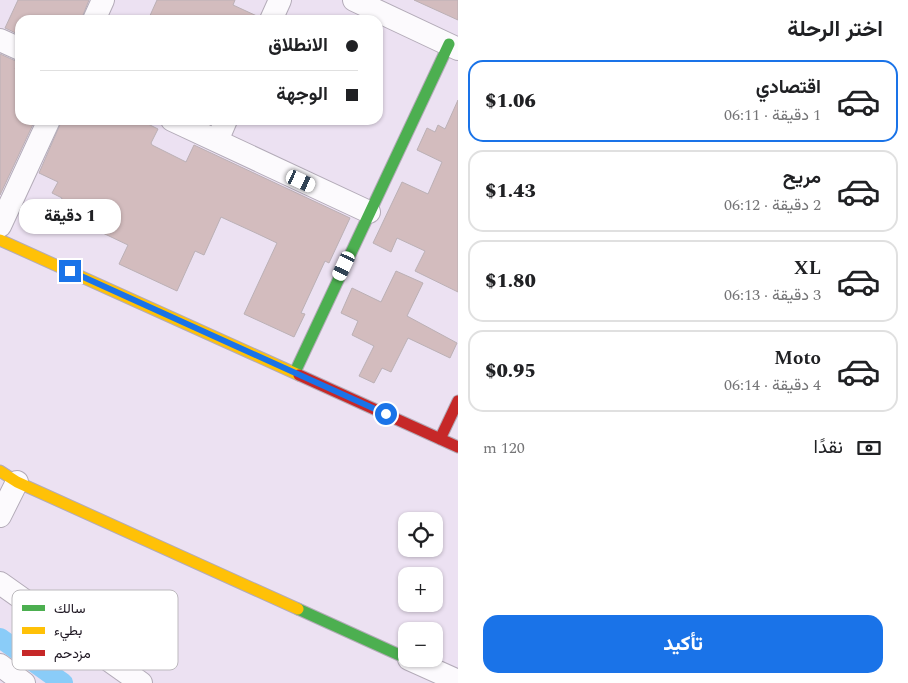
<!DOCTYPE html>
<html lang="ar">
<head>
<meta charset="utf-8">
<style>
	body { margin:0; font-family:Spectral,Vazirmatn,serif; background:#f6f6f6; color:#202124; direction:rtl; height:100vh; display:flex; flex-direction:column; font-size:19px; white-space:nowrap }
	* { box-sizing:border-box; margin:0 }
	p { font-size:16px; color:#757577 }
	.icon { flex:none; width:28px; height:28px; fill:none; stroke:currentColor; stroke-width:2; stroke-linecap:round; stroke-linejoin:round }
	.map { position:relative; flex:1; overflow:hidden; direction:ltr }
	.side { display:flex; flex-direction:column; background:#fff; width:450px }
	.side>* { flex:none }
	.hud { position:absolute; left:15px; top:15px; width:368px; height:110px; border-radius:15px; box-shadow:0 1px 4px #0004; direction:rtl; display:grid; align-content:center; height:110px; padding:0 25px; background:#fff }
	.fabs { position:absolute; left:398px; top:512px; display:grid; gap:10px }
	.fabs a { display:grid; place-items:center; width:45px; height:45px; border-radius:10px; background:#fff; box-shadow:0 1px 4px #0004; font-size:25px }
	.end { position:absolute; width:22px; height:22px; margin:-11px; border:6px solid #1a73e8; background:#fff; box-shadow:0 0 0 2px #fff }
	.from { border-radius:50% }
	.bubble { position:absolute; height:35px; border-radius:15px; background:#fff; box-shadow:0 1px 4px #0004; font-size:16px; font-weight:800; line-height:35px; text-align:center; direction:rtl }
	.car { position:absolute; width:15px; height:30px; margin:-15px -8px; border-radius:6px; box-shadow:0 0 4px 1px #0007; background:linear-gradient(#fff 24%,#345 0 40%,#fff 0 76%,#345 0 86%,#fff 0) }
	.hud b { display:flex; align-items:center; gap:18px; height:48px; font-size:19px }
	.hud b+b { border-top:1px solid #e0e0e0 }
	.hud i { width:12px; height:12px; background:#202124 }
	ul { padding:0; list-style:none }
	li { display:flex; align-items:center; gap:15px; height:82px; margin:0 10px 8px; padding:0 15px; border:2px solid #e0e0e0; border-radius:15px }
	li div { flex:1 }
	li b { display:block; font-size:19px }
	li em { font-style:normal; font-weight:800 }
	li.selected { border-color:#1a73e8 }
	li>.icon { width:45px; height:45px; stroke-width:1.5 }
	h2 { padding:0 25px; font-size:22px; line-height:60px }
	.pay { display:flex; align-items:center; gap:12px; height:55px; padding:0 25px; font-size:19px }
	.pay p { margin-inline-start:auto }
	.cta { display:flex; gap:10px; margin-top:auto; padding:10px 25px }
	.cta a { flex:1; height:58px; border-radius:15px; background:#1a73e8; color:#fff; font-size:20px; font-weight:800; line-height:58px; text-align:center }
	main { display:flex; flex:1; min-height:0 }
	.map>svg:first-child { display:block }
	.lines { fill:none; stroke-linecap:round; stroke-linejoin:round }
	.canal { stroke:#8accf8; stroke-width:20 }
	.building { fill:#d3bcbe; stroke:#bbb0b5 }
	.street-casing { stroke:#b3abb8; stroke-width:24 }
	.fast-casing { stroke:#b3abb8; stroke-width:13 }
	.slow-casing { stroke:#b3abb8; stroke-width:13 }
	.jam-casing { stroke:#b3abb8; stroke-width:13 }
	.street { stroke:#fcfafd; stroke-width:22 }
	.fast { stroke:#4caf50; stroke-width:11 }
	.slow { stroke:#ffc107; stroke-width:11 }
	.jam { stroke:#c62828; stroke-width:11 }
	.route { stroke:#1a73e8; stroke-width:6 }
	.key { fill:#fff; stroke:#bcb9bd; stroke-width:1 }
	.key-label { font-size:14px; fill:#1e1722 }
</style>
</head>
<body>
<main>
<section class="side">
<h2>اختر الرحلة</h2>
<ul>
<li class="selected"><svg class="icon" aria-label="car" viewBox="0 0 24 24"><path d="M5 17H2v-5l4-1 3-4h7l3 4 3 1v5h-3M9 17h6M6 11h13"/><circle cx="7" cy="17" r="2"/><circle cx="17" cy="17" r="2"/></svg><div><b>اقتصادي</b><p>1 دقيقة · 06:11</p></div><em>$1.06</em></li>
<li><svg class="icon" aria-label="car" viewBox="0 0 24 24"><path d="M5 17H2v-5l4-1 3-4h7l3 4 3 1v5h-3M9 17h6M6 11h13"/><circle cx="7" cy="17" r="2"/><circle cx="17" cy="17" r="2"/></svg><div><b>مريح</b><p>2 دقيقة · 06:12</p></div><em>$1.43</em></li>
<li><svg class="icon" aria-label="car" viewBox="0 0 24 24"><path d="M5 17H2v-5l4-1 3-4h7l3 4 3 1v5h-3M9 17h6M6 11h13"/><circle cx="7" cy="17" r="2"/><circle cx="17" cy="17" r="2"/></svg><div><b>XL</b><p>3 دقيقة · 06:13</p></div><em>$1.80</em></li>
<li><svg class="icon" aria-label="car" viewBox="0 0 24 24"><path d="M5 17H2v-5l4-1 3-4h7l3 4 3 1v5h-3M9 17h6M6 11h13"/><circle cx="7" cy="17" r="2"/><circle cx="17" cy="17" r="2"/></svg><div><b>Moto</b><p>4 دقيقة · 06:14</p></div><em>$0.95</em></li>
</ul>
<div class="pay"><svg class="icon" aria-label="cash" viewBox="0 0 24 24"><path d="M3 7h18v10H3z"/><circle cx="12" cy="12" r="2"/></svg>نقدًا<p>120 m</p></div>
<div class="cta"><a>تأكيد</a></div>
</section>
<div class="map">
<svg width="458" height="683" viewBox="0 0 458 683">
	<rect width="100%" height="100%" fill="#ece1f2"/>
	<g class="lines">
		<path class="canal" d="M0,638L63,683"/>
	</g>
	<path class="building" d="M18,0H89L81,20H20V35L5,28Z
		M157,0H235L233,5L259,17L258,20H148Z
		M414,0H458V20Z
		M0,54L18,62L15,69L20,71V120H35L0,195Z
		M458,100V292L415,271L425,251L397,238L391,252L373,243L402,182L428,194L442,162L417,150L427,128L435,132L438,125L445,129Z
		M62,120H140L158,129L151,143L152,145L186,162L194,145L350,218L329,263L325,261L301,313L305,314L294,337L244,314L277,243L258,234L221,217L204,255L195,251L177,291L119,264L128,245L88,226L86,230L76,225L73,230L52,220L62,198L52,193L58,182L39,173Z
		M396,271L423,283L407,316L457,343L450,358L408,338L391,372L382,368L374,383L359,376L374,346L352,335L358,321L341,313L352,288L381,302Z"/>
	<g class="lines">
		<g class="street-casing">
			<path id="street" d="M354,0L458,49
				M94,20L103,0
				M271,20L280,0
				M0,40L20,49
				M172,120L369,212
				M217,141L226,120
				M0,226L49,120
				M0,516L17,482
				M0,583L141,683
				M409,659L458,681
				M0,665L24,683"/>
		</g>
		<g class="fast-casing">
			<path id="fast" d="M295,372L449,44
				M298,609L406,658"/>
		</g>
		<g class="slow-casing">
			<path id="slow" d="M0,240L299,375
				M0,471L17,482L298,609"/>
		</g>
		<g class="jam-casing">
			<path id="jam" d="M299,375L458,447
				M440,439L458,401"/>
		</g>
		<use href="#street" class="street"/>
		<use href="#fast" class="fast"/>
		<use href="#slow" class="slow"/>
		<use href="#jam" class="jam"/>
	</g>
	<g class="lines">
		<path class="route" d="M70,271L386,414"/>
	</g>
	<rect x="12" y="590" width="166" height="80" rx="8" class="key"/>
	<rect x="22" y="605" width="23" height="6" fill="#4caf50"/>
	<rect x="22" y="627" width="23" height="7" fill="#ffc107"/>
	<rect x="22" y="650" width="23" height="6" fill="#c62828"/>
	<g class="key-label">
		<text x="54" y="613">سالك</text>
		<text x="54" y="635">بطيء</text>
		<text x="54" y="658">مزدحم</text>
	</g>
</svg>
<div class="fabs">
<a><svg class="icon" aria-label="locate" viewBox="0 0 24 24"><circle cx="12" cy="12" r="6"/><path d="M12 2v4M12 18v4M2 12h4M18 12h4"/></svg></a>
<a>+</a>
<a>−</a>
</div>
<i class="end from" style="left:386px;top:414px"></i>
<i class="end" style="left:70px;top:271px"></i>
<div class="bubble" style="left:19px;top:199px;width:102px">1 دقيقة</div>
<i class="car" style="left:301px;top:181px;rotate:115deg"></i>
<i class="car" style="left:344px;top:266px;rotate:205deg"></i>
<div class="hud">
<b><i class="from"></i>الانطلاق</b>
<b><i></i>الوجهة</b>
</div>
</div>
</main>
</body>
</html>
